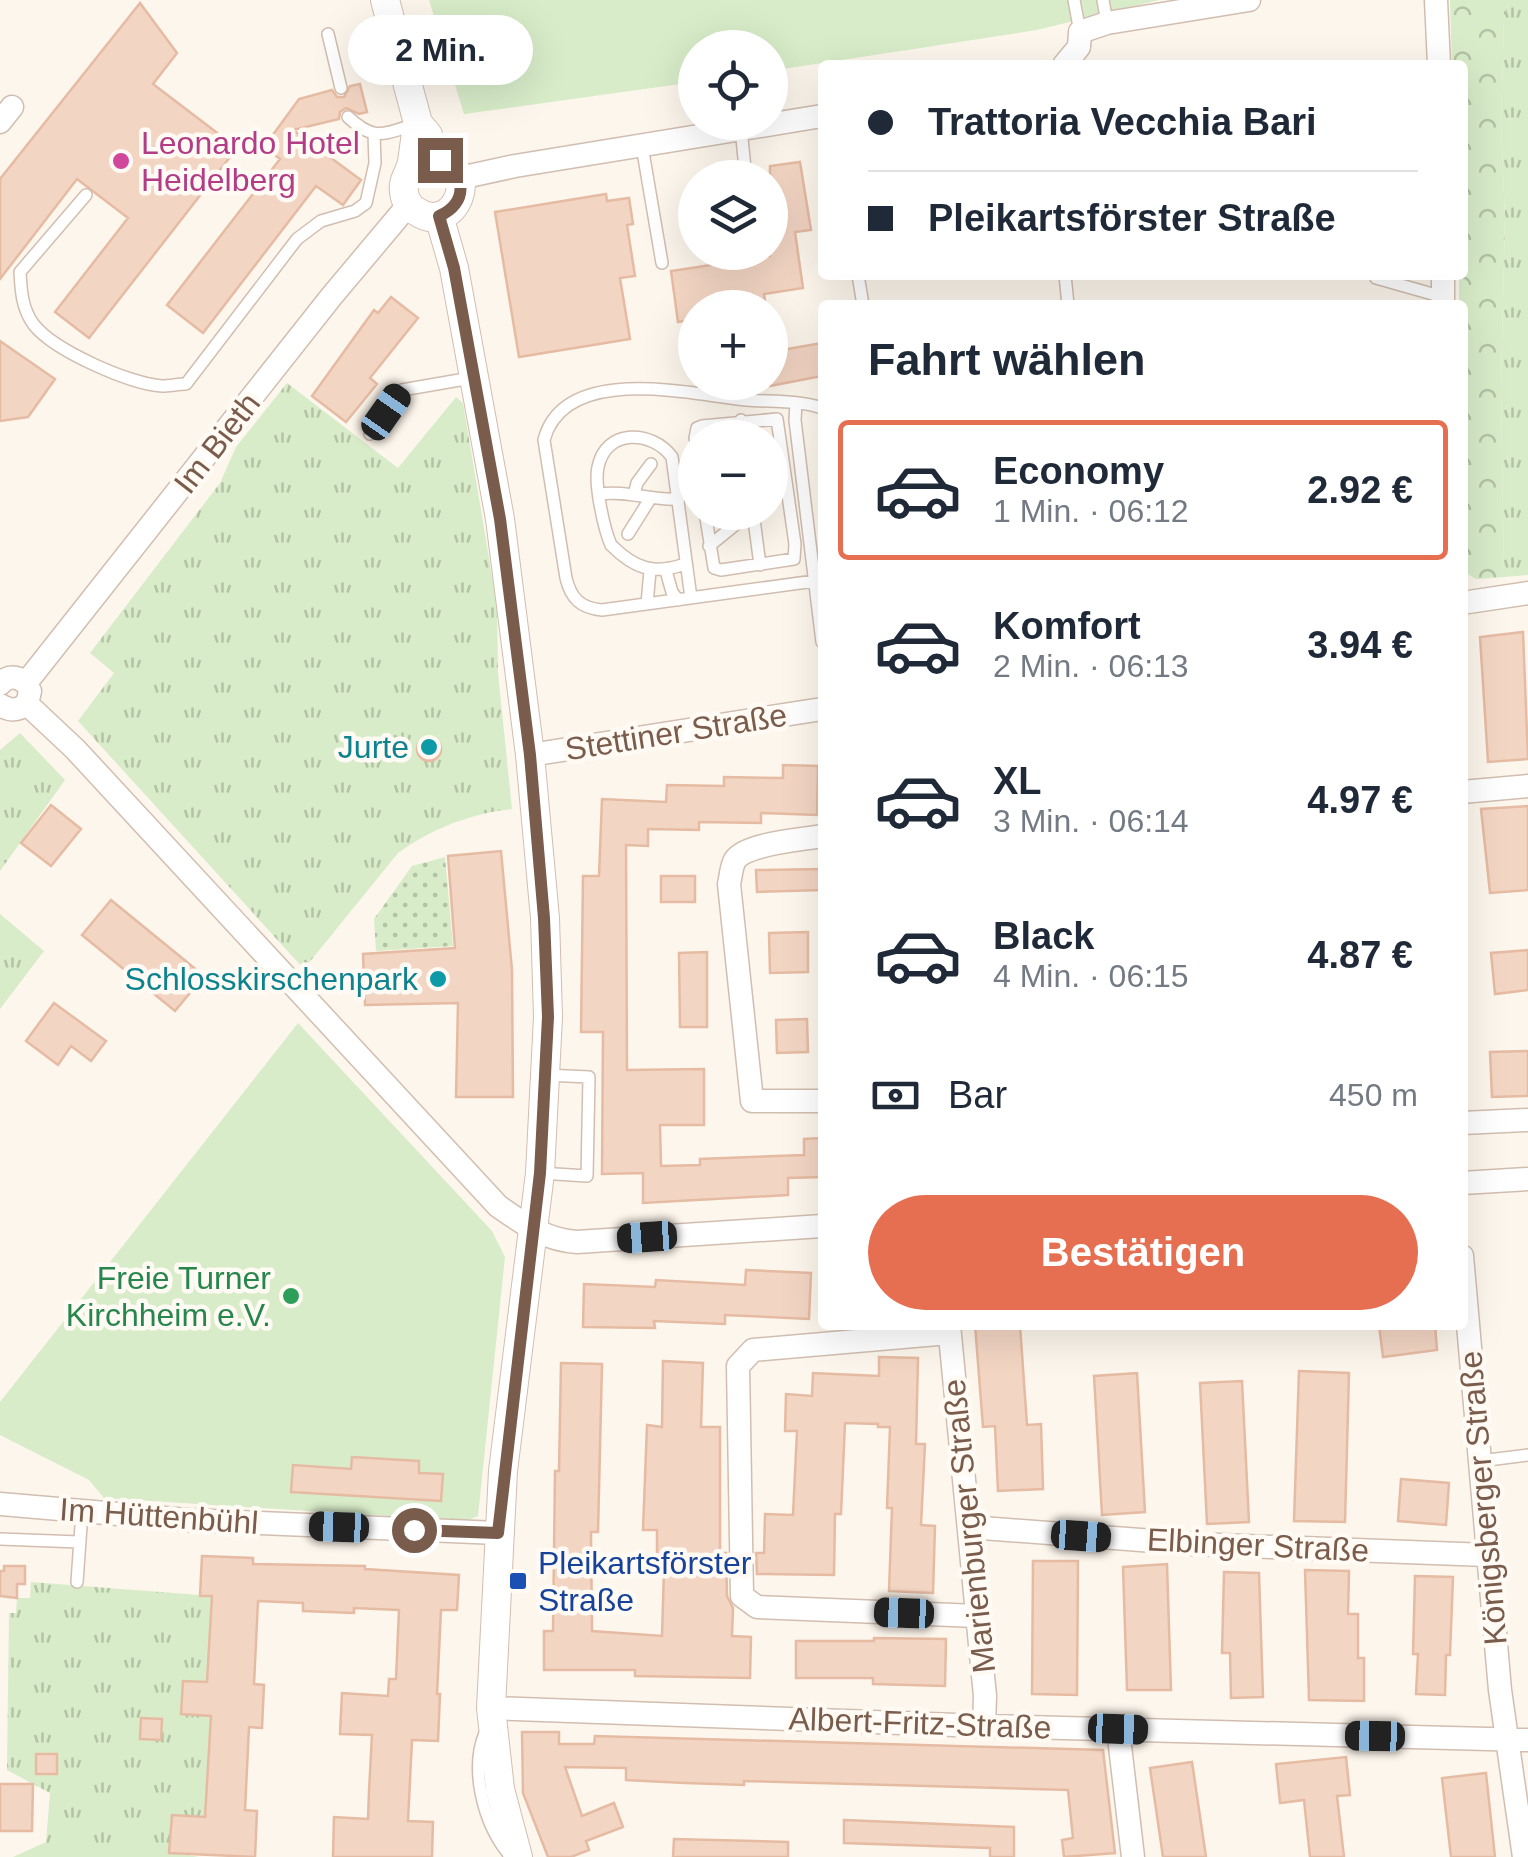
<!DOCTYPE html>
<html lang="de">
<head>
<meta charset="utf-8">
<style>
	body { margin:0; font-family:Helvetica,sans-serif; background:#f6f6f7; color:#1f2937; height:100vh; display:flex; flex-direction:column; font-size:38px; white-space:nowrap }
	* { box-sizing:border-box; margin:0 }
	p { font-size:32px; color:#747a83 }
	.icon { flex:none; width:55px; height:55px; fill:none; stroke:currentColor; stroke-width:2; stroke-linecap:round; stroke-linejoin:round }
	.map { position:relative; flex:1; overflow:hidden }
	.side { position:absolute; left:818px; top:300px; width:650px; height:1030px; display:flex; flex-direction:column; background:#fff; border-radius:10px; box-shadow:0 10px 40px #0002 }
	.side>* { flex:none }
	.guide { position:absolute; left:818px; top:60px; width:650px; height:220px; border-radius:10px; box-shadow:0 10px 40px #0002; display:grid; align-content:center; height:220px; padding:0 50px; background:#fff }
	.buttons { position:absolute; left:678px; top:30px; display:grid; gap:20px }
	.buttons a { display:grid; place-items:center; width:110px; height:110px; border-radius:50%; background:#fff; box-shadow:0 10px 40px #0002; font-size:50px }
	.end { position:absolute; width:45px; height:45px; margin:-22px; border:12px solid #7a5c4d; background:#fff; box-shadow:0 0 0 5px #fff }
	.from { border-radius:50% }
	.bubble { position:absolute; height:70px; border-radius:35px; background:#fff; box-shadow:0 10px 40px #0002; font-size:32px; font-weight:700; line-height:70px; text-align:center }
	.car { position:absolute; width:30px; height:60px; margin:-30px -15px; border-radius:12px; box-shadow:0 0 8px 2px #0007; background:linear-gradient(#222 24%,#8ab4d8 0 40%,#222 0 76%,#8ab4d8 0 86%,#222 0) }
	.guide b { display:flex; align-items:center; gap:35px; height:95px; font-size:38px }
	.guide b+b { border-top:2px solid #e0e1e3 }
	.guide i { width:25px; height:25px; background:#1f2937 }
	ul { padding:0; list-style:none }
	li { display:flex; align-items:center; gap:30px; height:140px; margin:0 20px 15px; padding:0 30px; border:5px solid transparent; border-radius:10px }
	li div { flex:1 }
	li b { display:block; font-size:38px }
	li em { font-style:normal; font-weight:700 }
	li.current { border-color:#e76f51 }
	li>.icon { width:90px; height:90px; stroke-width:1.5 }
	h2 { padding:0 50px; font-size:45px; line-height:120px }
	.pay { display:flex; align-items:center; gap:25px; height:110px; padding:0 50px; font-size:38px }
	.pay p { margin-inline-start:auto }
	.cta { display:flex; gap:20px; margin-top:auto; padding:20px 50px }
	.cta a { flex:1; height:115px; border-radius:60px; background:#e76f51; color:#fff; font-size:40px; font-weight:700; line-height:115px; text-align:center }
	.map>svg:first-child { display:block }
	.grass { fill:url(#grass-tufts) }
	.forest { fill:url(#forest-crowns) }
	.garden { fill:url(#garden-dots) }
	.pitch { fill:#d8ecc9 }
	.building { fill:#f3d5c3; stroke:#e6bba3; stroke-width:2.5 }
	.lines { fill:none; stroke-linecap:round; stroke-linejoin:round }
	.service-casing { stroke:#d1beb0; stroke-width:14 }
	.minor-casing { stroke:#d1beb0; stroke-width:25 }
	.tertiary-casing { stroke:#d1beb0; stroke-width:30 }
	.service { stroke:#fff; stroke-width:11 }
	.minor { stroke:#fff; stroke-width:22 }
	.tertiary { stroke:#fff; stroke-width:28 }
	.route { stroke:#7a5c4d; stroke-width:12 }
	.hotel-dot { fill:#d1479c; stroke:#fffaf3; stroke-width:4 }
	.culture-dot { fill:#0f9aa8; stroke:#fffaf3; stroke-width:4 }
	.leisure-dot { fill:#2e9e5b; stroke:#fffaf3; stroke-width:4 }
	.transit-dot { fill:#1a4fb4; stroke:#fffaf3; stroke-width:4 }
	.labels { text-anchor:middle; stroke-width:9; stroke-linejoin:round; paint-order:stroke }
	.hotel-label { font-size:32px; fill:#b23c85; stroke:#fffaf3; text-anchor:start }
	.street-label { font-size:32px; fill:#7a5c4d; stroke:#fffaf3 }
	.culture-label { font-size:32px; fill:#0d838f; stroke:#fffaf3; text-anchor:end }
	.leisure-label { font-size:32px; fill:#27864d; stroke:#fffaf3; text-anchor:end }
	.transit-label { font-size:32px; fill:#164399; stroke:#fffaf3; text-anchor:start }
</style>
</head>
<body>
<div class="map">
<svg width="1528" height="1857" viewBox="0 0 1528 1857">
	<defs>
		<pattern id="grass-tufts" width="24" height="20" patternUnits="userSpaceOnUse" patternTransform="scale(2.5)"><rect width="24" height="20" fill="#d8ecc9"/><path d="M3 7l-1-3M5 7V3M7 7l1-3M15 17l-1-3M17 17v-4M19 17l1-3" fill="none" stroke="#b4c2a5"/></pattern>
		<pattern id="forest-crowns" width="20" height="18" patternUnits="userSpaceOnUse" patternTransform="scale(2.5)"><rect width="20" height="18" fill="#d8ecc9"/><path d="M2 6a3 3 0 1 1 6 0M12 15a3 3 0 1 1 6 0" fill="none" stroke="#b4c2a5"/></pattern>
		<pattern id="garden-dots" width="8" height="8" patternUnits="userSpaceOnUse" patternTransform="scale(2.5)"><rect width="8" height="8" fill="#d8ecc9"/><path d="M2 2h.1M6 6h.1" fill="none" stroke="#b4c2a5" stroke-width="1.8" stroke-linecap="round"/></pattern>
	</defs>
	<rect width="100%" height="100%" fill="#fdf6ec"/>
	<path class="grass" d="M1508,0H1528V575L1504,577L1501,387L1505,217L1501,126L1504,18Z
		M287,383L398,468L456,397L463,403L497,606L498,673L512,809C470,814 433,828 398,853L304,969L78,721L114,673L90,653L220,483L236,447Z
		M20,733L65,780L0,871V750Z
		M0,914L44,951L0,1009Z
		M31,1582L212,1596L208,1670L214,1683L183,1681L181,1714L211,1716L205,1817L172,1815L170,1852L199,1857H13L46,1842L50,1793L7,1770L9,1613H16L17,1598H30Z"/>
	<path class="forest" d="M1450,0H1508L1504,18L1501,126L1505,217L1501,387L1504,577L1476,579L1468,574L1462,305H1459V275H1462V65H1452Z"/>
	<path class="garden" d="M445,857L453,946L376,951L374,919L412,866Z"/>
	<path class="pitch" d="M429,0H1159L1037,30L770,71V48H695V82L464,114Z
		M298,1023L492,1231L505,1257L478,1516L466,1521L104,1498L89,1480L0,1435V1402Z"/>
	<path class="building" d="M140,3L177,53L153,84L237,148L89,338L55,312L128,218L77,179L0,279V179Z
		M360,84L367,112L359,114L346,108L340,112L339,119L293,130L361,180L343,205L316,186L203,333L167,305L280,159L264,147L299,99L332,90L337,97H344L350,86Z
		M800,162L811,230L795,232L803,288L764,294L766,308H695V319L678,322L671,271L770,256V166Z
		M606,194L607,201L629,198L633,224L627,225L635,276L620,278L630,339L519,357L495,212Z
		M391,297L418,318L370,378L377,384L346,422L312,396L374,310L378,313Z
		M0,341L55,379L28,417L0,421Z
		M822,343V376L770,386V352Z
		M1523,632L1528,759L1488,762L1480,637Z
		M417 749a12 12 0 1 1 24 0a12 12 0 1 1-24 0Z
		M783,765L818,766L817,815L761,813V823L699,822V830L648,829V846L626,845L627,1070L704,1069V1125H660L661,1166L700,1165V1159L804,1155V1139L822,1138V1177L788,1178V1195L643,1203V1173L602,1174L603,1032H581L583,876H599L602,799L666,802L667,785L724,786V777L783,778Z
		M51,805L81,829L51,866L21,843Z
		M1528,806V890L1490,893L1481,809Z
		M501,851L512,970L513,1097H456L458,1003L365,1005L363,954L455,948L448,856Z
		M822,869V890L757,892L756,870Z
		M661,876H695V902H661Z
		M111,900L204,976L175,1011L82,935Z
		M808,932V972L770,973L769,933Z
		M1528,950V990L1495,994L1491,953Z
		M707,952V1027H680L679,953Z
		M54,1003L106,1041L91,1061L71,1046L58,1065L26,1041Z
		M807,1019L808,1052L777,1053L776,1020Z
		M1528,1051V1096L1492,1097L1490,1052Z
		M746,1270L811,1273L809,1319L725,1315V1324L654,1321L655,1328L583,1327L584,1284L655,1287L656,1280L745,1285Z
		M975,1325H1020L1027,1425L1041,1424L1043,1489L998,1491L995,1426L983,1427Z
		M1379,1325H1435L1437,1350L1383,1357Z
		M879,1357L918,1358L916,1444H925L921,1525L935,1526L933,1593L889,1591L892,1508H887L890,1427H878V1424L845,1423L841,1514H835L834,1575L757,1574L756,1553H764L765,1514L793,1515L797,1431H785L786,1394L812,1396L813,1373L879,1376Z
		M663,1361L703,1363L701,1427H720V1553H726L727,1596L733,1608L732,1636L751,1637L750,1678L635,1676V1670H544V1631H553L555,1471H559L561,1363L602,1364L598,1532H591L592,1631L662,1636L664,1568H657V1530H643L647,1425L662,1427Z
		M1299,1371L1349,1373L1345,1522L1294,1521Z
		M1137,1373L1145,1512L1102,1515L1094,1376Z
		M1242,1381L1249,1522L1207,1524L1200,1383Z
		M352,1457L419,1461V1473L443,1474L441,1501L291,1492L293,1465L351,1469Z
		M1401,1479L1449,1483L1446,1525L1398,1521Z
		M202,1556L253,1558V1564L365,1566V1569L459,1575L457,1610H441L437,1694H440L438,1741L412,1740L408,1821L433,1822L432,1857H333L334,1817L368,1819L369,1791L372,1735L340,1734L342,1693L388,1696L389,1679H396L399,1610L354,1608V1613L303,1611V1603L258,1601L254,1684L264,1685L262,1728L249,1727L245,1810L257,1811L255,1857L169,1853L172,1815L205,1817L211,1716L181,1714L183,1681L207,1682L212,1596H200Z
		M1033,1561H1078L1077,1695L1032,1694Z
		M1167,1564L1171,1690H1127L1123,1567Z
		M4,1566H25V1584H17V1598L0,1596V1571H4Z
		M1305,1570L1349,1571L1348,1614H1358V1658H1364V1701L1309,1700Z
		M1224,1572L1259,1573L1263,1697L1231,1698L1230,1653H1222Z
		M1415,1576L1453,1577L1450,1655H1446L1445,1695L1416,1694L1418,1654H1413Z
		M874,1638L946,1639L945,1686L873,1684V1678H796V1641H874Z
		M141,1718L162,1719L161,1740L140,1739Z
		M522,1732H559V1744H594L595,1736L1103,1750L1115,1853L1064,1857L1062,1840L1073,1838L1068,1790L744,1781V1785L685,1783L626,1780V1768L565,1767L582,1816L614,1803L623,1827L586,1841L589,1850L571,1857H548L523,1793Z
		M36,1754H57V1774H36Z
		M1346,1757L1350,1795L1337,1796L1344,1857H1310L1304,1800L1280,1803L1276,1764Z
		M1192,1762L1206,1857H1163L1150,1768Z
		M1486,1773L1495,1857H1451L1442,1778Z
		M0,1784H33L32,1831H0Z
		M844,1820L1014,1827V1857H990V1848L844,1843Z
		M674,1839L788,1842V1857H673Z"/>
	<g class="lines">
		<g class="service-casing">
			<path id="service" d="M1074,0L1080,32
				M1103,0L1107,23
				M328,34L341,88
				M348,117C375,142 383,134 416,124
				M741,129L746,178
				M642,146L662,263
				M86,195L20,272C21,291 22,309 34,325C55,351 130,384 162,386C170,386 178,384 186,384L297,239L321,221L355,211L366,203L375,163L374,134
				M858,275L863,305
				M1065,275L1068,305
				M1376,278L1443,297
				M796,403L795,420L822,642
				M822,408C799,400 771,402 746,400C691,394 564,363 544,440L566,578C571,599 581,608 602,610L822,580
				M741,420L743,438
				M370,434L402,390L471,378
				M695,438L697,428L702,426L777,419L795,544L794,559L721,570L714,568L705,512
				M600,494C627,490 652,501 679,499
				M634,495L637,483L651,464
				M753,512L760,565
				M628,534L650,499
				M709,546L751,512
				M685,564C654,575 635,569 611,545C604,529 594,484 598,467C606,428 652,430 672,457L691,598
				M666,571L672,592L678,600
				M647,604L650,571
				M540,1173L587,1176L589,1077L545,1075
				M1480,1461L1528,1455
				M0,1539L79,1542
				M77,1582L82,1512
				M485,1733C470,1769 483,1821 507,1852"/>
		</g>
		<g class="minor-casing">
			<path id="minor" d="M1436,0L1439,65
				M1064,65L1079,47L1080,32L1107,23L1249,0
				M0,122L12,107
				M460,178L515,166L822,116
				M1443,275V305
				M1462,603L1528,593
				M26,683L331,297L409,204
				M0,684C8,675 17,676 26,683
				M27,704L75,749L498,1206C524,1224 545,1240 577,1242L822,1226
				M0,705C10,711 17,711 27,704L30,691
				M530,755L822,709
				M1462,792L1528,786
				M822,836C802,840 747,843 735,860C731,867 731,876 729,884L752,1101H822
				M1462,1123L1528,1120
				M1462,1183L1528,1179
				M1462,1256L1500,1690L1524,1857
				M949,1325L985,1696L984,1726
				M949,1333L753,1350L738,1366L742,1596L757,1607L977,1616
				M0,1504L188,1520L498,1533
				M969,1527L1193,1544L1487,1555
				M491,1708L984,1726L1528,1740
				M1118,1729L1133,1857"/>
		</g>
		<g class="tertiary-casing">
			<path id="tertiary" d="M385,0L418,123L428,135
				M412,167L430,158C487,165 454,238 416,211C409,207 405,200 404,192C402,180 410,173 412,162C414,149 415,136 418,123
				M439,216L454,268L500,519L530,755L545,918L548,1017L540,1173L503,1471L491,1708L500,1789L518,1857"/>
		</g>
		<use href="#service" class="service"/>
		<use href="#minor" class="minor"/>
		<use href="#tertiary" class="tertiary"/>
	</g>
	<g class="lines">
		<path class="route" d="M414,1530L498,1533L540,1173L548,1017L544,918L530,755L500,519L454,268L439,216C468,204 467,173 440,160"/>
	</g>
	<circle class="hotel-dot" cx="121" cy="161" r="10"/>
	<g class="culture-dot">
		<circle cx="429" cy="747" r="10"/>
		<circle cx="438" cy="979" r="10"/>
	</g>
	<circle class="leisure-dot" cx="291" cy="1296" r="10"/>
	<rect class="transit-dot" x="508" y="1571" width="20" height="20" rx="5"/>
	<g class="labels">
		<g class="hotel-label">
			<text x="141" y="154">Leonardo Hotel<tspan x="141" dy="37">Heidelberg</tspan></text>
		</g>
		<g class="street-label">
			<text transform="translate(217 443) rotate(-52)" y="11">Im Bieth</text>
			<text transform="translate(676 732) rotate(-9)" y="11">Stettiner Straße</text>
			<text transform="translate(1483 1498) rotate(-95)" y="11">Königsberger Straße</text>
			<text transform="translate(159 1516) rotate(4)" y="11">Im Hüttenbühl</text>
			<text transform="translate(969 1526) rotate(-96)" y="11">Marienburger Straße</text>
			<text transform="translate(1258 1545) rotate(3)" y="11">Elbinger Straße</text>
			<text transform="translate(920 1723) rotate(2)" y="11">Albert-Fritz-Straße</text>
		</g>
		<g class="culture-label">
			<text x="409" y="758">Jurte</text>
			<text x="418" y="990">Schlosskirschenpark</text>
		</g>
		<g class="leisure-label">
			<text x="271" y="1289">Freie Turner<tspan x="271" dy="37">Kirchheim e.V.</tspan></text>
		</g>
		<g class="transit-label">
			<text x="538" y="1574">Pleikartsförster<tspan x="538" dy="37">Straße</tspan></text>
		</g>
	</g>
</svg>
<div class="buttons">
<a><svg class="icon" aria-label="locate" viewBox="0 0 24 24"><circle cx="12" cy="12" r="6"/><path d="M12 2v4M12 18v4M2 12h4M18 12h4"/></svg></a>
<a><svg class="icon" aria-label="layers" viewBox="0 0 24 24"><path d="M12 4l9 5-9 5-9-5zM3 14l9 5 9-5"/></svg></a>
<a>+</a>
<a>−</a>
</div>
<i class="end from" style="left:414px;top:1530px"></i>
<i class="end" style="left:440px;top:160px"></i>
<div class="bubble" style="left:348px;top:15px;width:185px">2 Min.</div>
<i class="car" style="left:386px;top:412px;rotate:35deg"></i>
<i class="car" style="left:647px;top:1237px;rotate:266deg"></i>
<i class="car" style="left:339px;top:1527px;rotate:272deg"></i>
<i class="car" style="left:1081px;top:1536px;rotate:94deg"></i>
<i class="car" style="left:904px;top:1613px;rotate:272deg"></i>
<i class="car" style="left:1118px;top:1729px;rotate:92deg"></i>
<i class="car" style="left:1375px;top:1736px;rotate:271deg"></i>
<div class="guide">
<b><i class="from"></i>Trattoria Vecchia Bari</b>
<b><i></i>Pleikartsförster Straße</b>
</div>
<section class="side">
<h2>Fahrt wählen</h2>
<ul>
<li class="current"><svg class="icon" aria-label="car" viewBox="0 0 24 24"><path d="M5 17H2v-5l4-1 3-4h7l3 4 3 1v5h-3M9 17h6M6 11h13"/><circle cx="7" cy="17" r="2"/><circle cx="17" cy="17" r="2"/></svg><div><b>Economy</b><p>1 Min. · 06:12</p></div><em>2.92 €</em></li>
<li><svg class="icon" aria-label="car" viewBox="0 0 24 24"><path d="M5 17H2v-5l4-1 3-4h7l3 4 3 1v5h-3M9 17h6M6 11h13"/><circle cx="7" cy="17" r="2"/><circle cx="17" cy="17" r="2"/></svg><div><b>Komfort</b><p>2 Min. · 06:13</p></div><em>3.94 €</em></li>
<li><svg class="icon" aria-label="car" viewBox="0 0 24 24"><path d="M5 17H2v-5l4-1 3-4h7l3 4 3 1v5h-3M9 17h6M6 11h13"/><circle cx="7" cy="17" r="2"/><circle cx="17" cy="17" r="2"/></svg><div><b>XL</b><p>3 Min. · 06:14</p></div><em>4.97 €</em></li>
<li><svg class="icon" aria-label="car" viewBox="0 0 24 24"><path d="M5 17H2v-5l4-1 3-4h7l3 4 3 1v5h-3M9 17h6M6 11h13"/><circle cx="7" cy="17" r="2"/><circle cx="17" cy="17" r="2"/></svg><div><b>Black</b><p>4 Min. · 06:15</p></div><em>4.87 €</em></li>
</ul>
<div class="pay"><svg class="icon" aria-label="cash" viewBox="0 0 24 24"><path d="M3 7h18v10H3z"/><circle cx="12" cy="12" r="2"/></svg>Bar<p>450 m</p></div>
<div class="cta"><a>Bestätigen</a></div>
</section>
</div>
</body>
</html>
